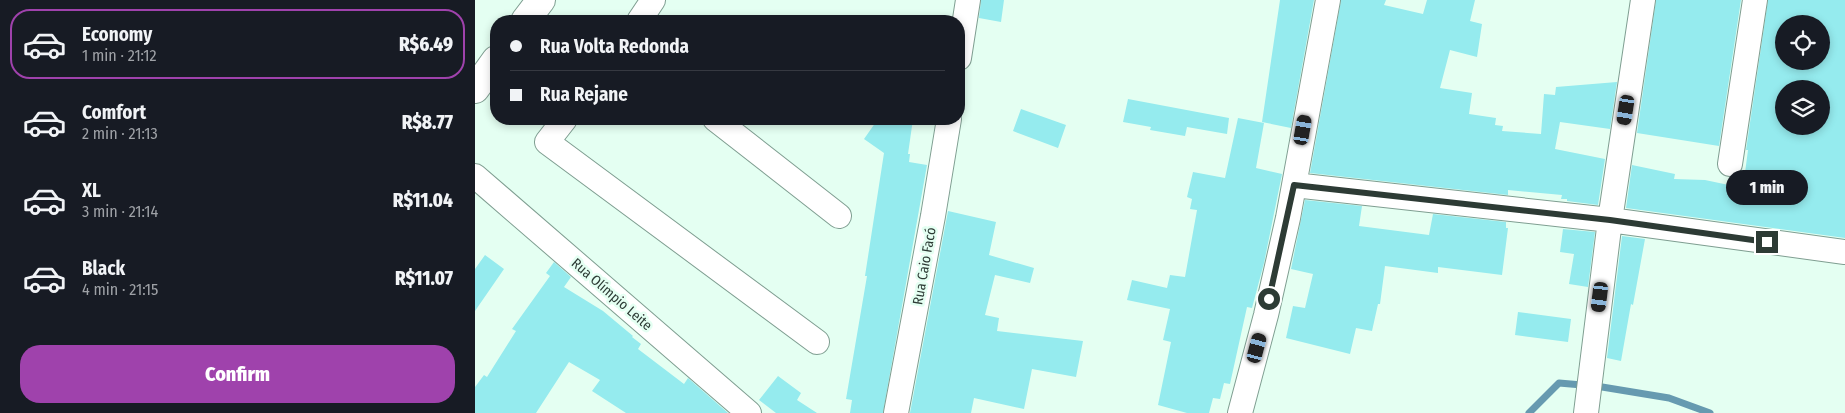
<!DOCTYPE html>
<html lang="en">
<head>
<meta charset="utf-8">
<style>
	body { margin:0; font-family:"Fira Sans Condensed",sans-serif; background:#20242c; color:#f1f3f6; height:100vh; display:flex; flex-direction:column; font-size:19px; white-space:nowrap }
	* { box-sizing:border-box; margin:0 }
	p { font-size:16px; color:#9ea1a6 }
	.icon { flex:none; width:28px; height:28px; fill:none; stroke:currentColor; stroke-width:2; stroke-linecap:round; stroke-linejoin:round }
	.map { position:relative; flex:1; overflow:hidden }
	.sheet { display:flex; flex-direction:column; background:#171b24; width:475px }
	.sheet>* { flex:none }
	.top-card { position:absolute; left:15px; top:15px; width:475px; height:110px; border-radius:20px; box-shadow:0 2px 8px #0003; display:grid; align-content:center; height:110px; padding:0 20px; background:#171b24 }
	.fabs { position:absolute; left:1300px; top:15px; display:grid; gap:10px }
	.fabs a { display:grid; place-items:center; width:55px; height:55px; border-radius:50%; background:#171b24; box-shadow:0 2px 8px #0003; font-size:25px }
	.end { position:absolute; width:22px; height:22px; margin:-11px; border:6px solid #2d3b35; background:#fff; box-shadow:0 0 0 2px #fff }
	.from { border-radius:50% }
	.bubble { position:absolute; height:35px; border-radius:18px; background:#171b24; box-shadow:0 2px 8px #0003; font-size:16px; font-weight:800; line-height:35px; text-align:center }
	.car { position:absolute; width:15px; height:30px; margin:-15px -8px; border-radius:6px; box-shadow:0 0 4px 1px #0007; background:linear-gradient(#222 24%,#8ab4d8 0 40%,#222 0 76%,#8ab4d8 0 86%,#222 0) }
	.top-card b { display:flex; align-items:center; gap:18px; height:48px; font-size:19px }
	.top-card b+b { border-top:1px solid #363941 }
	.top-card i { width:12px; height:12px; background:#f1f3f6 }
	ul { padding:9px 0 0; list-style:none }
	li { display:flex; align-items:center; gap:15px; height:70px; margin:0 10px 8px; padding:0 10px; border:2px solid transparent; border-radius:20px }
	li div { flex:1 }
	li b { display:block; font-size:19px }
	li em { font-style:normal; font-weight:800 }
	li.current { border-color:#9f42ac }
	li>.icon { width:45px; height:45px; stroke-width:1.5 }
	.action { display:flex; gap:10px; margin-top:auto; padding:10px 20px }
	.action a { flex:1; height:58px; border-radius:20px; background:#9f42ac; color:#fff; font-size:20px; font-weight:800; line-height:58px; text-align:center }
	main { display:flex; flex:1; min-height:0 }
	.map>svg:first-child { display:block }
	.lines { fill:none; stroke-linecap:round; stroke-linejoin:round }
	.stream { stroke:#669ab0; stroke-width:7 }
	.building { fill:#95ebee; fill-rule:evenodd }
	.minor-casing { stroke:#7f9e91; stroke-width:26 }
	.tertiary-casing { stroke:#7f9e91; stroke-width:30 }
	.minor { stroke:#fff; stroke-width:24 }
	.tertiary { stroke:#fff; stroke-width:28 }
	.route { stroke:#2d3b35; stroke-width:6 }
	.labels { text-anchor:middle; stroke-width:5; stroke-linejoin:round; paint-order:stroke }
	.street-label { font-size:14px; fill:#2d3b35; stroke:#e4fff2 }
</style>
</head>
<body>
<main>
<section class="sheet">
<ul>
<li class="current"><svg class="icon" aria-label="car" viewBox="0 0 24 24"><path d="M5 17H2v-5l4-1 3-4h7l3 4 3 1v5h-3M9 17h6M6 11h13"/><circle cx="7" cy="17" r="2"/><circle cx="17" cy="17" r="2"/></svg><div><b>Economy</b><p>1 min · 21:12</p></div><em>R$6.49</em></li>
<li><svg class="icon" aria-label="car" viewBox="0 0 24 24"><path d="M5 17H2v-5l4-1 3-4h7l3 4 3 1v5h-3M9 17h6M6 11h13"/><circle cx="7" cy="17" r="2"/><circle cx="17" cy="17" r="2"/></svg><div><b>Comfort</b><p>2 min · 21:13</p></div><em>R$8.77</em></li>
<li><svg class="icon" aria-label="car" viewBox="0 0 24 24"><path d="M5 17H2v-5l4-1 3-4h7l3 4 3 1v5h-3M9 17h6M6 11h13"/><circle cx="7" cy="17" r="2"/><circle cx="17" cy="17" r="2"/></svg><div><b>XL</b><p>3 min · 21:14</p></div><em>R$11.04</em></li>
<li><svg class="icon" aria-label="car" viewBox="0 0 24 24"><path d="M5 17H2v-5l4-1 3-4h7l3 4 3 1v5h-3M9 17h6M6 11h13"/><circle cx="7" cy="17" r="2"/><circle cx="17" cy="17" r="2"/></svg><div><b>Black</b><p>4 min · 21:15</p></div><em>R$11.07</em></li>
</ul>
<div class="action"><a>Confirm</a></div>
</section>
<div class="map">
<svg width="1370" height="413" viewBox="0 0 1370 413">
	<rect width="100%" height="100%" fill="#e4fff2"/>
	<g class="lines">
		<path class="stream" d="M1121,386L1194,398L1235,413
			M1054,413L1084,383L1107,385"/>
	</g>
	<path class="building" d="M506,0H529L526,22L504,18Z
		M805,0H839L816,128L787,122Z
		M866,0H911L909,5L948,14L952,0H1000L995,21L1007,24L1002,57L975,50L965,88L997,93L994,114L1021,118L1020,125L1028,126L1027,131L1066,134L1069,94L1080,95L1081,87L1142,82L1135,129L1085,122L1080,149L1130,159L1123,205L1092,201V199H1086L1087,195L1033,190V195L835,173Z
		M1181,0H1266L1244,146L1162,133Z
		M1293,0H1370V238L1151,208L1157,165L1200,174L1199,179L1230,180L1268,188L1273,150H1271ZM1309,24H1346V61H1309ZM1309,89H1346V126H1309Z
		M653,99L754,118L752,134L712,127L710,136L675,130L676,127L648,122Z
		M546,109L591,125L583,148L538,131Z
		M763,118L789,123L781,168L807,174L789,263L777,308L772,307L755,384L749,383L745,399L738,398L734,413H712L683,405L696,342L688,340L695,309L652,300L657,280L692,288L695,275L710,277L722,210L715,209L717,199L712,197L718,172L750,178Z
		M403,119H438L433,154H435L434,162L452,165L408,413H375L377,400L371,399L392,276H390L409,153L389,139Z
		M830,200L887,206L884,226L954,235L958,214L1031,222V228H1033L1027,275L963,267V273L910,266L905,304H903L897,331L881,328L875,354L811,338L818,306L830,308L838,274L816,269Z
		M473,211L521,222L514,255L559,268L555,283L520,275L510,315L524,318L522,331L608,341L601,377L557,369L549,409L499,398L496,413H435Z
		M1088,229L1120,232L1113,287L1094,284L1099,254L1085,252Z
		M1147,236L1170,239L1158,305L1156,304L1146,361L1132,358Z
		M10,255L29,269L0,311V269Z
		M79,262L96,277L89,287L128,311L158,336L157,337L166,344L163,349L209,384L213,378L253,413H151L117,391L125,380L94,362L61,413H0V387L9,375L12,377L41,331L37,329L75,276L71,273Z
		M1043,312L1096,319L1093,342L1040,335Z
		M303,376L326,393L322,400L342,413H301L284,400Z"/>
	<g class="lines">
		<g class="minor-casing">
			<path id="minor" d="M164,21L178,0
				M484,58L493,0
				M90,119L72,142L342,342
				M240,119L364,216
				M1255,164L1280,0
				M0,176L274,413
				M819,185L1135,220L1370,252
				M421,413L458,216L474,119
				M765,413L791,315L813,218L853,0
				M1111,413L1135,220L1168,0"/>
		</g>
		<g class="tertiary-casing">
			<path id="tertiary" d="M50,21L66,0
				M0,89L21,60"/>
		</g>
		<use href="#minor" class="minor"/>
		<use href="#tertiary" class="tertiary"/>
	</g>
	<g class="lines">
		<path class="route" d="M794,299L819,185L1135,220L1292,242"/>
	</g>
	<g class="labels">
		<g class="street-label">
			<text transform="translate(449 266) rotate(-80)" y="5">Rua Caio Facó</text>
			<text transform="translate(137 294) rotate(41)" y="5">Rua Olímpio Leite</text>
		</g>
	</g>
</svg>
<div class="fabs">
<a><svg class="icon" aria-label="locate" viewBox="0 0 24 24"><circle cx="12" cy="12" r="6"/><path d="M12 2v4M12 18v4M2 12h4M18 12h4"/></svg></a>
<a><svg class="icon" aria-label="layers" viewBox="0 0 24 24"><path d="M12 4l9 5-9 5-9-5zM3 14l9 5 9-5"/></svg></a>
</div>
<i class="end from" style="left:794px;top:299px"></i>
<i class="end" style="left:1292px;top:242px"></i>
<div class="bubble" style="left:1251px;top:170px;width:82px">1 min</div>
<i class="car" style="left:1151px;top:110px;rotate:189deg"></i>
<i class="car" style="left:828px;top:130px;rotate:10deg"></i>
<i class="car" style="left:1125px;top:297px;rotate:187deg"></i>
<i class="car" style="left:782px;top:348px;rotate:15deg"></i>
<div class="top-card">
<b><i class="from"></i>Rua Volta Redonda</b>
<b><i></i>Rua Rejane</b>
</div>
</div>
</main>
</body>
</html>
